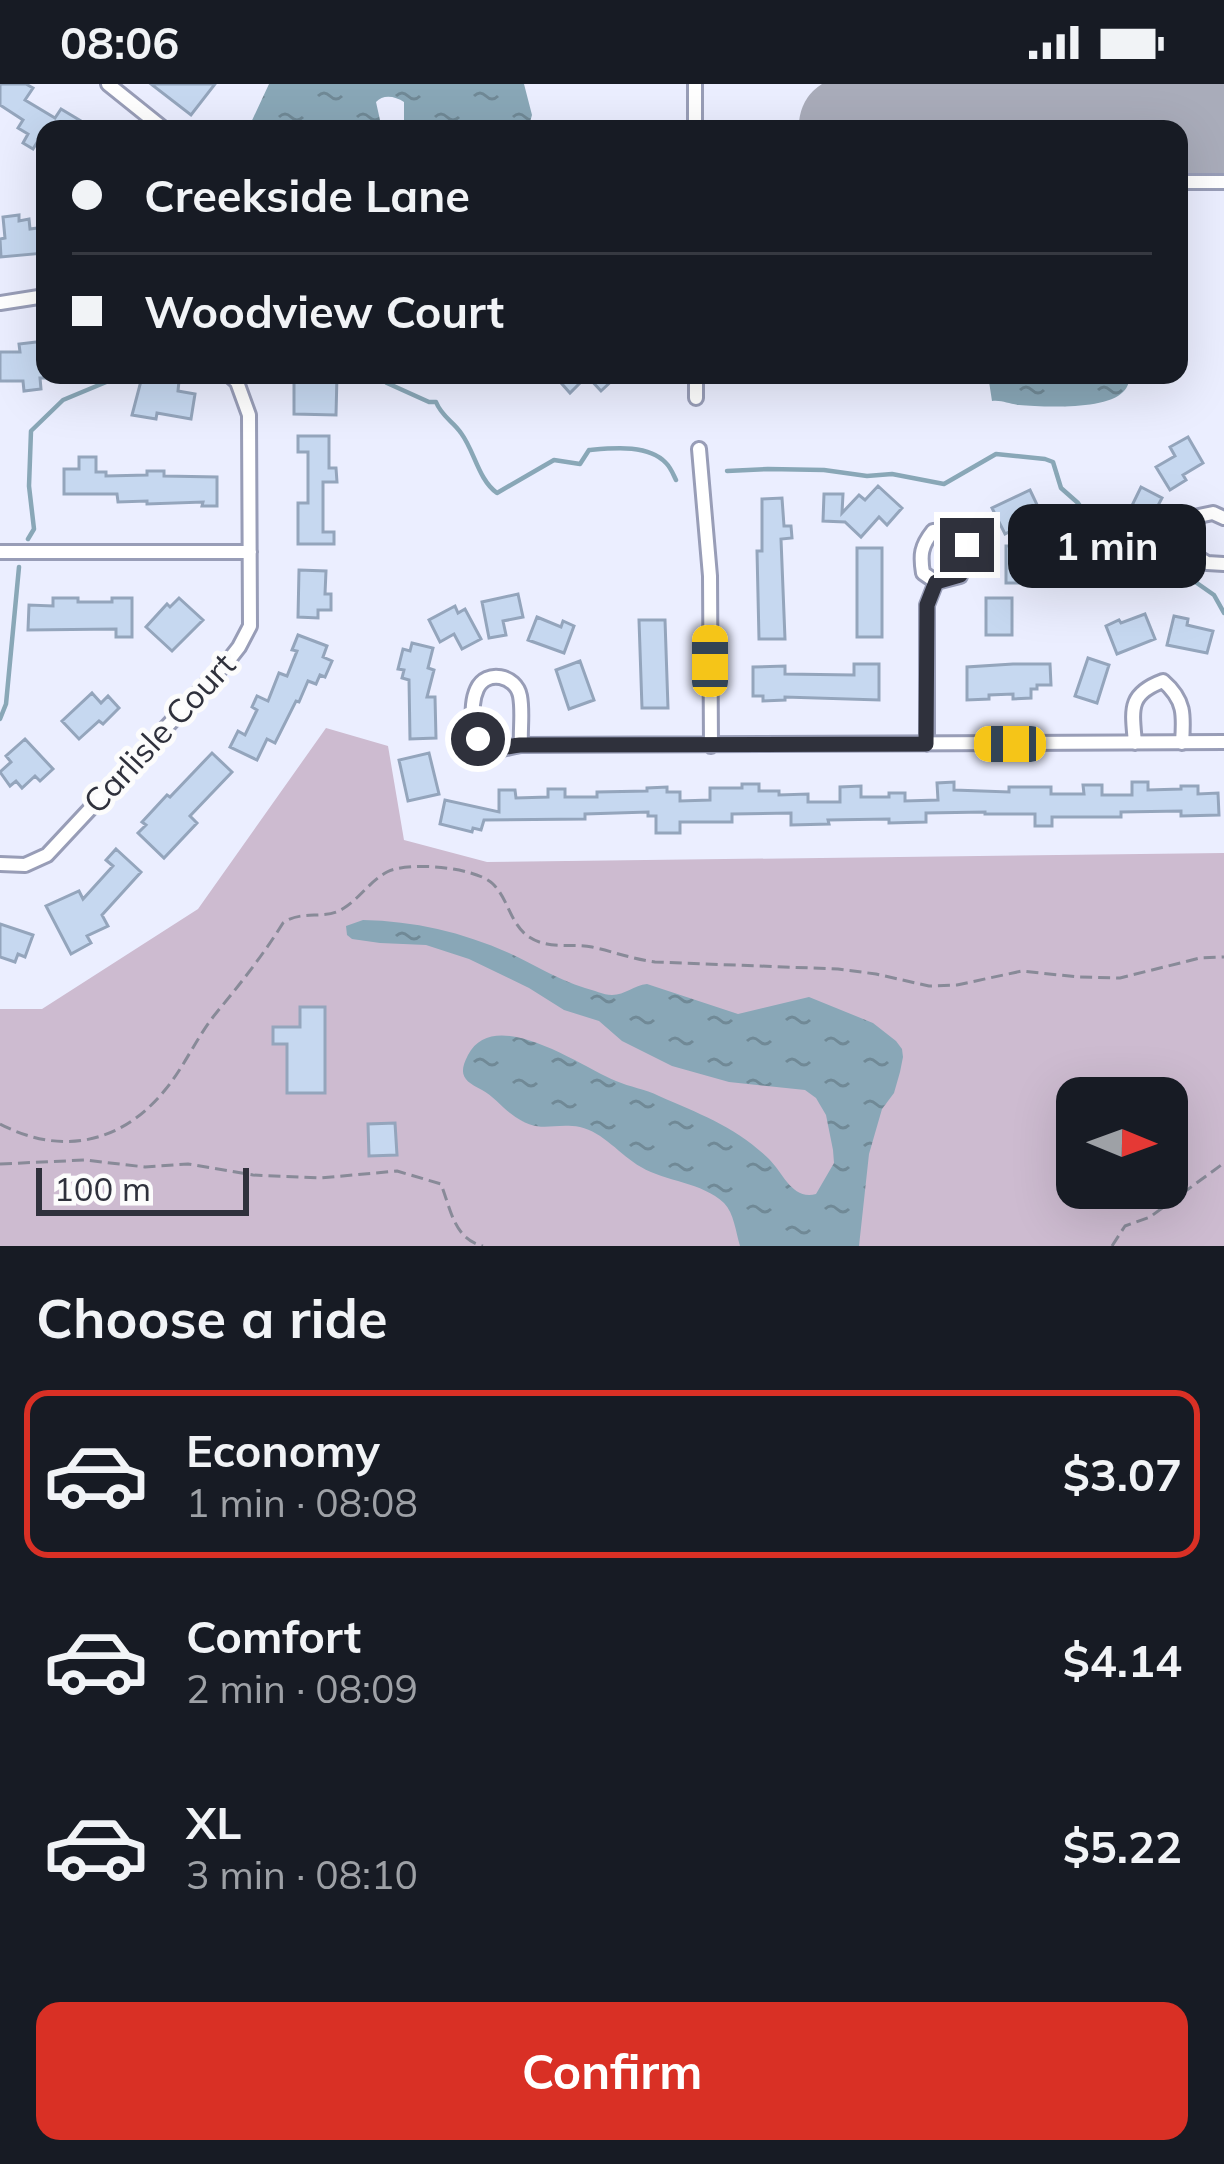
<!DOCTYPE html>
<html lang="en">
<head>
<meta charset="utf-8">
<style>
	body { margin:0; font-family:Mulish,sans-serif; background:#20242c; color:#f1f3f6; height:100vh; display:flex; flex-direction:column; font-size:45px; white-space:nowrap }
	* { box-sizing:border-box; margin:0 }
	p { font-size:39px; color:#9ea1a6 }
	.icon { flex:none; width:66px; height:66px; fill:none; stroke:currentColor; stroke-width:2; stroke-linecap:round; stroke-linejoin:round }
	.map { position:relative; height:1162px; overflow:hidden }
	.side { display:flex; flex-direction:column; background:#171b24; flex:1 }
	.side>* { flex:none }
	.guide { position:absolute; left:36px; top:36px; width:1152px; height:264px; border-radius:24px; box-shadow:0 12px 48px #0002; display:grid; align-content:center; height:264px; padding:0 36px; background:#171b24 }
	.needle { width:78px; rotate:91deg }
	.controls { position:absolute; left:1056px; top:993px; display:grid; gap:24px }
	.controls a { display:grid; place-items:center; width:132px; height:132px; border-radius:24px; background:#171b24; box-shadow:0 12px 48px #0002; font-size:60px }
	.scale { position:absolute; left:36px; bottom:30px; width:213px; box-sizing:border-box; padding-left:12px; border:6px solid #2f313c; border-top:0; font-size:33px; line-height:42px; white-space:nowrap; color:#2f313c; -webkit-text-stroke:9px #fcfcfc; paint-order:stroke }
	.end { position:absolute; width:54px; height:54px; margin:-27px; border:15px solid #2f313c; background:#fff; box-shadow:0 0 0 6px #fff }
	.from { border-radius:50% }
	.bubble { position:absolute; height:84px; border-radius:24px; background:#171b24; box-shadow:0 12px 48px #0002; font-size:39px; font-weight:700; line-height:84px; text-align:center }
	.car { position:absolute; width:36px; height:72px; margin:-36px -18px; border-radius:15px; box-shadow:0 0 9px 3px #0007; background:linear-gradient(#f5c518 24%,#345 0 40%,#f5c518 0 76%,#345 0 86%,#f5c518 0) }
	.guide b { display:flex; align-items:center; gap:42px; height:114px; font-size:45px }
	.guide b+b { border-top:3px solid #363941 }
	.guide i { width:30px; height:30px; background:#f1f3f6 }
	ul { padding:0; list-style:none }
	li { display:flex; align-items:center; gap:36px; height:168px; margin:0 24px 18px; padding:0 12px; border:6px solid transparent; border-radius:24px }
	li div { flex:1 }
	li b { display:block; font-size:45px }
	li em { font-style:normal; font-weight:700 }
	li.current { border-color:#d93025 }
	li>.icon { width:108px; height:108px; stroke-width:1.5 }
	h2 { padding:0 36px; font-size:54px; line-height:144px }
	.action { display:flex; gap:24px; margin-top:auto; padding:24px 36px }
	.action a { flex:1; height:138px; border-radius:24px; background:#d93025; color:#fff; font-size:48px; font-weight:700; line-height:138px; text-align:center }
	.status { display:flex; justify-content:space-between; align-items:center; height:84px; padding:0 60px; background:#171b24; direction:ltr }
	.status svg { height:33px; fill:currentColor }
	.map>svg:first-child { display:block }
	.grass { fill:#cdbbd0; fill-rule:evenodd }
	.water { fill:url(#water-ripples) }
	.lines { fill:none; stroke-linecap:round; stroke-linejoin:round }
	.stream { stroke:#89a7b7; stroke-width:4.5 }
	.taxiway { stroke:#a9acba; stroke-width:39 }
	.runway { stroke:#a9acba; stroke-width:96 }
	.building { fill:#c6d8f0; stroke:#94a5bc; stroke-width:3 }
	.street-casing { stroke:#989db7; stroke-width:18 }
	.path { stroke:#888a98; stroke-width:3; stroke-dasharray:12 6; stroke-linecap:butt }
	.street { stroke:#fff; stroke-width:12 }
	.route { stroke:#2f313c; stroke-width:15 }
	.labels { text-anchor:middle; stroke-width:10; stroke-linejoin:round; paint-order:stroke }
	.street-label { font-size:33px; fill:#2f313c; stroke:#fcfcfc }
</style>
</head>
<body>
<div class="status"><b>08:06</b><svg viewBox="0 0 49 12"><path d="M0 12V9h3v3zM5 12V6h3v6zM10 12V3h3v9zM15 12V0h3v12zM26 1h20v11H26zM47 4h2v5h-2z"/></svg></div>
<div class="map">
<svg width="1224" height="1162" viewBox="0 0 1224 1162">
	<defs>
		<pattern id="water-ripples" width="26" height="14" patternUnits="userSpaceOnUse" patternTransform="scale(3)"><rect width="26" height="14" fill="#89a7b7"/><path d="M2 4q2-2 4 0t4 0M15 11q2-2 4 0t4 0" fill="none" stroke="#708996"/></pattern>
	</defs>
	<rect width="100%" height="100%" fill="#ebeeff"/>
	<path class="grass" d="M326,644L388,662L404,756L487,778L1224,769V1162H0V925H42L198,825ZM1077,1014H1167V1104H1077Z"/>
	<path class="water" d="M269,0H524L532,31L528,45H400L404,39V18C395,12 383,10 376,18L380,36L388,45H248Z
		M988,291H1131C1128,299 1129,302 1123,308C1106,326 1043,323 1019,321C1008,320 1003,316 992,317Z
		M363,836C414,837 462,848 509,869C535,881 557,895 585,904C594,906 603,911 612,911C625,911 634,901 647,900L738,930L809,913L873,939L896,957L902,965L903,973L900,988L894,1009L882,1025L869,1070L859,1162H740C736,1149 734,1129 724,1119C702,1098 666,1098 641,1083C620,1071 603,1048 580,1043C549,1038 540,1052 510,1029C501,1022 492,1011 482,1006C465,997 457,992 468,971C494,920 582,983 616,997C630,1003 645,1005 659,1012C700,1030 736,1043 769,1075C784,1090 792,1116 816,1110L834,1079L833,1066L826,1031L816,1014L805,1006L729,998L672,982L622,957L599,937L564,926L529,904L469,875L426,861L380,859L352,855L347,851L346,842Z"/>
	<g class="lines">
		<path class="stream" d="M378,291L387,299L429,318H436C442,333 453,337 461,349C475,368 478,395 497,409L554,376L580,380L589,366C613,364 648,360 666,379C671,384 673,390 676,396
			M727,387L768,385L824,386L867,392L892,390L944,400L996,370L1045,375L1053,378L1061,404L1078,419L1099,448L1116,457L1135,474L1194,497L1214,511L1224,529
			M28,455L34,445L29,402L31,347L63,316L123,291
			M0,635L6,620L19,483"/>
		<path class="taxiway" d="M1082,0V43
			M1221,0V41"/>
		<path class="runway" d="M847,41H1224"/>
	</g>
	<path class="building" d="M0,0H26L33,4L25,16L55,34L61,25L81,37L76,45H45V62L38,57L33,65L23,59L28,50L18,44L23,36L0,21Z
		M151,0H215L191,31Z
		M19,131V137L29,135L30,145L45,143V169L1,173L0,155L5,154L3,133Z
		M45,257V294H40L41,305L24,307L23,297H0V268H20L19,260Z
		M294,291H337L336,331L294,330Z
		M554,291H618L601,307L587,292L570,309Z
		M150,292L179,297L178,307L195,310L191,335L157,329L156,335L132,331L142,293L149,295Z
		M298,352H329V384H336L337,398H323V448H334V460H298V419H308V368H298Z
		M1188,353L1203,379L1183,391L1186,396L1170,406L1156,383L1175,372L1170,363Z
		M79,373H96V388H106V392L147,391V387H164V392L217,393V422H202L203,418L147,420V417L118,418L117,410H64V385H79Z
		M878,402L902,424L887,441L879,433L861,453L845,438L823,437L824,410H843L842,429L859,411L865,416Z
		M1141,403L1162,414L1143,450L1123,440Z
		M1030,406L1040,427L1049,422L1060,444L1042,452L1034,435L1005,450L992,424Z
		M782,414L784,442H791L792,454L781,455L785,555H759L757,467H762V415Z
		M1006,462H1032V499H1006Z
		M857,464H882V553H857Z
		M299,486L326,487L325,510H331V526H318V534L298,533Z
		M518,510L523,533L503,537L506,551L489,554L482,518Z
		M53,514H78V518H112V514H132V553H116V545L28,546L29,521L53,522Z
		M179,514L203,536L172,567L146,543L167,520L170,523Z
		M986,514H1012V551H986Z
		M455,522L458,529L465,525L481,555L462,565L454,550L440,558L429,536Z
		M1145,530L1155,555L1117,570L1106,542L1119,536L1121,539Z
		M1174,532L1188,535L1187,541L1213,547L1207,569L1167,561Z
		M537,533L561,543L563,537L574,542L564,569L528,556Z
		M639,536H665L668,624H642Z
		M298,551L327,562L323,573L332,577L325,593L320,591L316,600L308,597L299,618L296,617L275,659L267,655L257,676L230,663L238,647L245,651L257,626L252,623L257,612L268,617L279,589L287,592L297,567L292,566Z
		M412,559L433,564L428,584L434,586L427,613H435L436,654L410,655L409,596L402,594L404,586L398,585L403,565L410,567Z
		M1088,574L1109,581L1097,619L1075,612Z
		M580,577L594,616L569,625L556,586Z
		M854,580H879V616L785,613V616L763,617V612H753V583L785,582V590L854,591Z
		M1013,580H1050L1051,601H1037V605H1031V614L1013,615V610L989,611V615L967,616V583Z
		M92,609L101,619L108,612L119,624L103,640L99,637L79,655L62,637Z
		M25,655L53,685L40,697L35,692L22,704L16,697L10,702L0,688L11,678L6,672Z
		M212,669L232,688L190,732L197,739L164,774L138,749L146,741L142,738L167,711L170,713Z
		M429,669L439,710L408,717L399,676Z
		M954,698V706L1009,708V703H1051V710H1084L1083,701H1102V711H1132V698H1148V706L1181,705V702H1198V710L1218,709L1219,731L1181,732V727L1121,728V733H1052V742H1035V730H985V728L926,729V738L889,739V735L828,736L829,740L791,741V729L732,730V738H680V749H656V732H648V728L585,730V735L484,736L481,746L473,744L472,748L440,740L445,716L499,728V706H515L516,714L548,713V705H565V713H597V708L647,707V704L667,703V708H680V717L710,716V704H742V700H759V707H779V711L808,710V718H840V703L861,702V713H889V709H905V717L938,716L937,699Z
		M116,765L141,788L102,831L108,842L87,852L91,859L71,870L46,822L79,807L83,815L113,782L106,776Z
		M0,840L33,851L25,873L18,870L15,878L0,873Z
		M300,923H325V1009H287V960H273V943H300Z
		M395,1039L397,1071L369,1072L368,1040Z"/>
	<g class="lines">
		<g class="street-casing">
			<path id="street" d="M108,0L164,45
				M695,0V45
				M1179,98H1224
				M0,219L45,212
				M696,314V291
				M699,365L710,492L711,662
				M1224,434L1213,429L1194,433L1186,450L1192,470L1207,479L1224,480
				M0,468H250
				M1135,659C1132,625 1128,610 1163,597C1185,616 1184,631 1182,659
				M927,660V521L936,498L960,492L967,461C957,449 948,446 933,447C921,462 920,471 923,489L936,498
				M521,661C520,646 523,628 520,612C516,591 486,585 477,605C469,622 471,659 492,665C501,667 511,662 521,661L1224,658
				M0,780L25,781L47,771L228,577L239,563L250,542L249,331L237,298L229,291"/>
		</g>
		<path class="path" d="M0,1040C61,1072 121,1060 165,1006C185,982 197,952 217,928C241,899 263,871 283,839C302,825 325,837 344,824C360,814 370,797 387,788C408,777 476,783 493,800C509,816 510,840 529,853C549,866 571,859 592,863C614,868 633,875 655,878L838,885L876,890L929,902L957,901L1022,887L1078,893L1120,894L1200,874L1224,873
			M0,1080L85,1076L145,1083L188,1080L253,1091L320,1094L397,1087L441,1100C451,1126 454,1155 483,1162
			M1112,1162L1125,1142L1150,1133L1224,1079"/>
		<use href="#street" class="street"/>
	</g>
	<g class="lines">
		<path class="route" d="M478,655C492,669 502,663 520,661L926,660L927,521L936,498L960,491L967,461"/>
	</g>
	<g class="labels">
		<g class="street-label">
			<text transform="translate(159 649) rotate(-47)" y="12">Carlisle Court</text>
		</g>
	</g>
</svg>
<div class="controls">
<a><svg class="needle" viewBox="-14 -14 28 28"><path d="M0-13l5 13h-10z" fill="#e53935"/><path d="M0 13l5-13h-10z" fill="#9ea1a6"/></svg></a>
</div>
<div class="scale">100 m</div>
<i class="end from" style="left:478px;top:655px"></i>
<i class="end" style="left:967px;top:461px"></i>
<div class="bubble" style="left:1008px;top:420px;width:198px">1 min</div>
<i class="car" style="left:710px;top:577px;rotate:0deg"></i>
<i class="car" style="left:1010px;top:660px;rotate:270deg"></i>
<div class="guide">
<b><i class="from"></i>Creekside Lane</b>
<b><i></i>Woodview Court</b>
</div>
</div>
<section class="side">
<h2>Choose a ride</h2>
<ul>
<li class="current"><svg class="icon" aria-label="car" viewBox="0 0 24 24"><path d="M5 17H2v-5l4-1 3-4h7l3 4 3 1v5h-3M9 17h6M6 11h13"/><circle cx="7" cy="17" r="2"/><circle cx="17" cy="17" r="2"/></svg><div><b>Economy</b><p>1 min · 08:08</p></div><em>$3.07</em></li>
<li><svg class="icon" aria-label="car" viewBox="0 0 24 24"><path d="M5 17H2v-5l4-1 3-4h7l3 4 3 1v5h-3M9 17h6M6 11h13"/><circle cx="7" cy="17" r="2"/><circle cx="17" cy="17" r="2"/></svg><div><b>Comfort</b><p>2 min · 08:09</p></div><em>$4.14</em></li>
<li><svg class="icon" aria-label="car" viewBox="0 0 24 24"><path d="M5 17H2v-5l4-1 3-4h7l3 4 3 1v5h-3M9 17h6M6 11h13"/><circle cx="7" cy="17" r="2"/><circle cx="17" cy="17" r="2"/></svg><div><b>XL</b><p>3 min · 08:10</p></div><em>$5.22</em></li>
</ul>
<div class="action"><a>Confirm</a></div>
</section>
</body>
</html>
